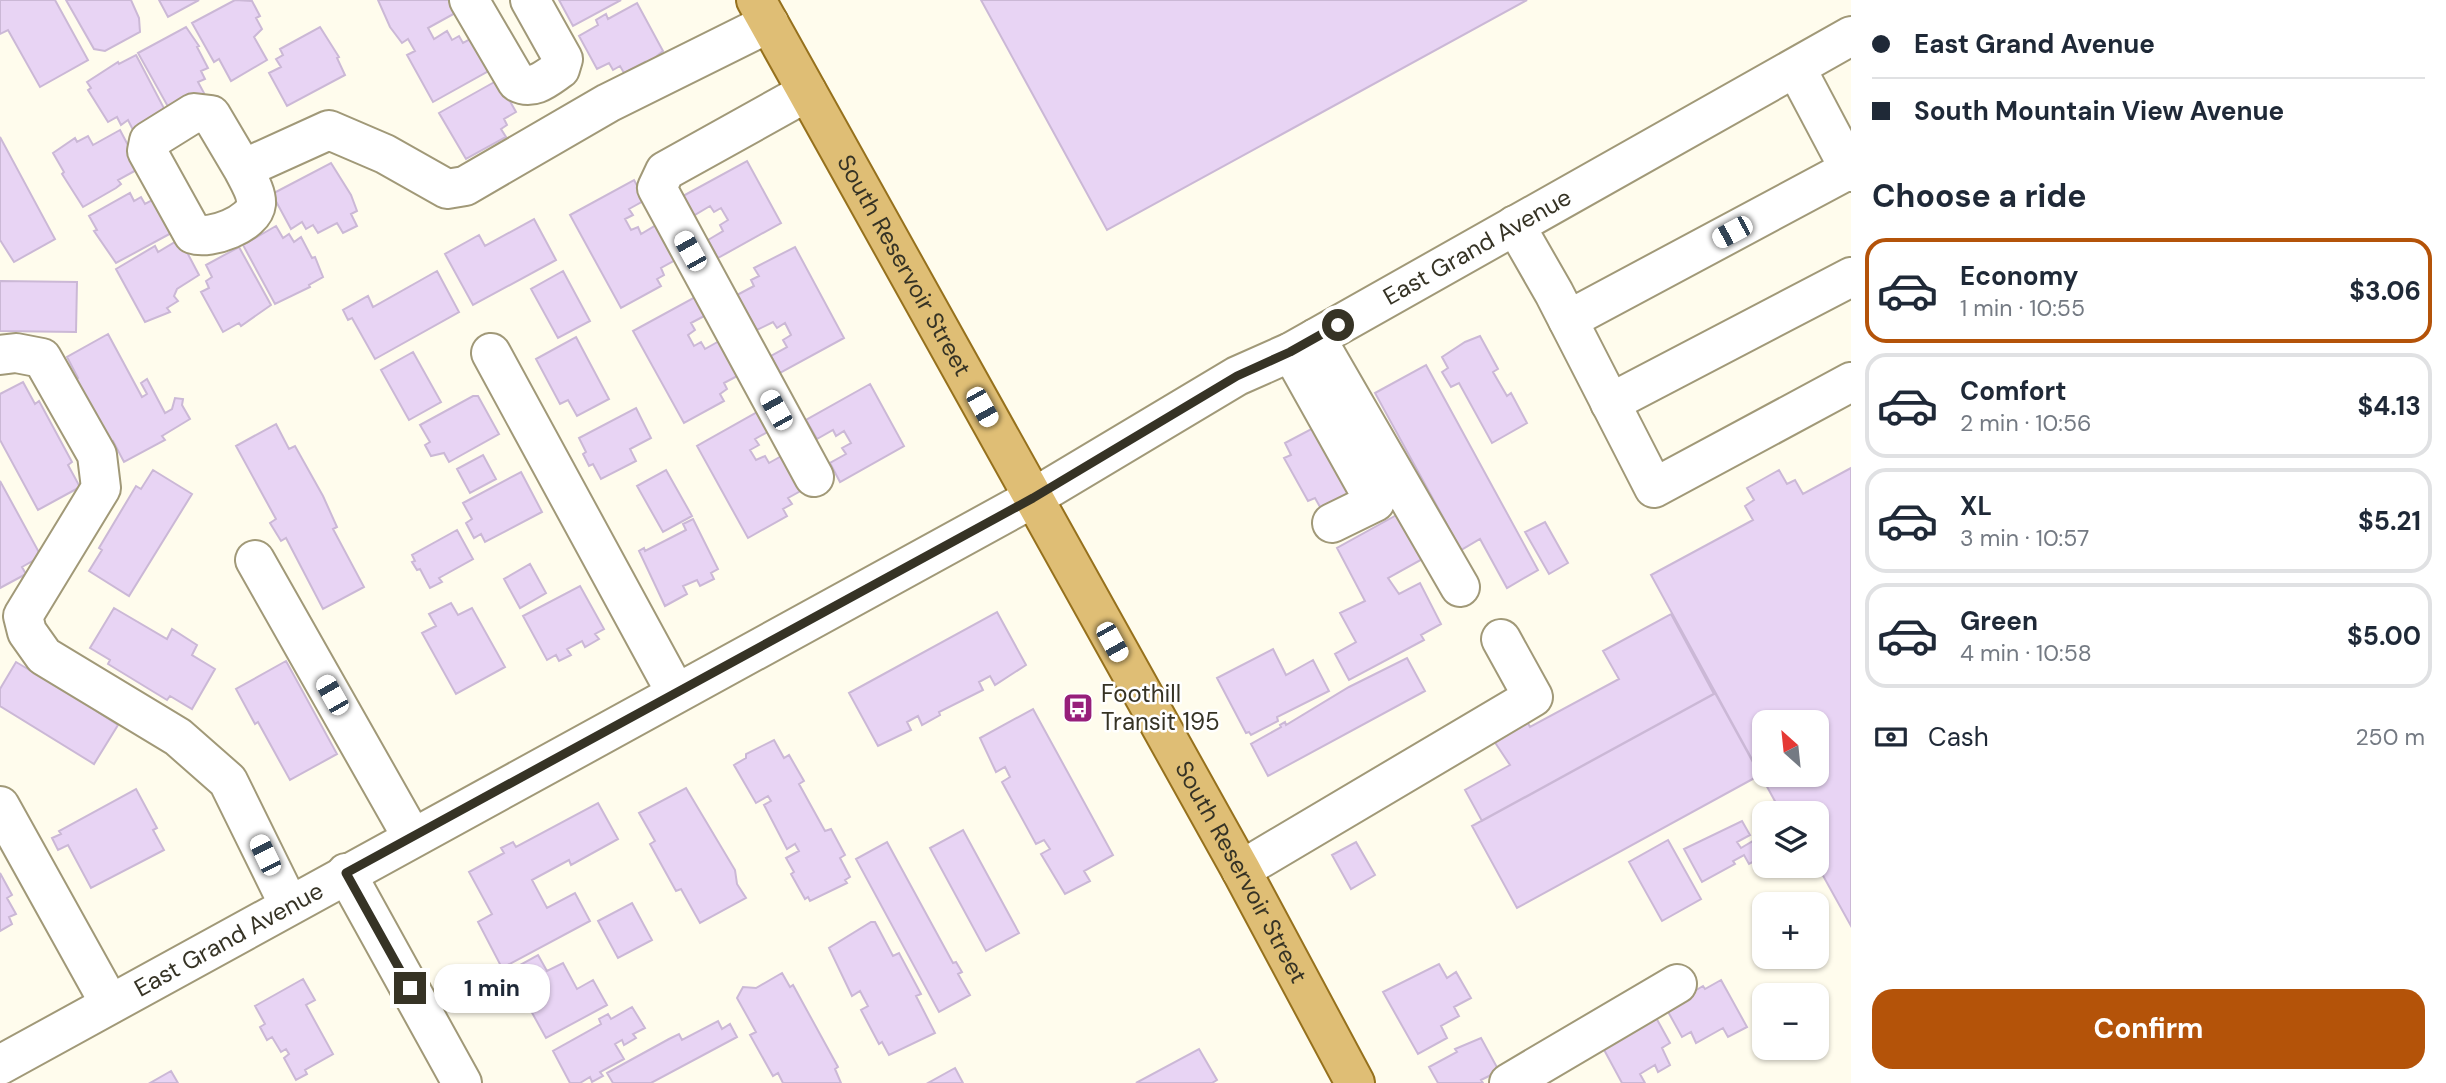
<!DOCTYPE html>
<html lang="en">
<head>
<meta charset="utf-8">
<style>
	body { margin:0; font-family:"DM Sans",sans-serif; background:#f6f6f7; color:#1f2937; height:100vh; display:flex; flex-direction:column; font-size:26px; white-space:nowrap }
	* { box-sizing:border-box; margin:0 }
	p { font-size:23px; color:#747a83 }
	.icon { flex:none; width:38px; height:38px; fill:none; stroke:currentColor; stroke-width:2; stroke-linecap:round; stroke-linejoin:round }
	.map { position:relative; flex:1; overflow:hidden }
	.details { display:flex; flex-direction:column; background:#fff; width:595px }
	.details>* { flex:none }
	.banner { display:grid; align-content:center; height:154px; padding:0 21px; background:#fff }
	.needle { width:46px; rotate:333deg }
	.fabs { position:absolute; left:1752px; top:710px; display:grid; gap:14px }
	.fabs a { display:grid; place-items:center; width:77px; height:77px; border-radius:14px; background:#fff; box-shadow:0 2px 5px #0004; font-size:35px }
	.end { position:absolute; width:32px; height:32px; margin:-16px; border:9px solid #363325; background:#fff; box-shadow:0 0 0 4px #fff }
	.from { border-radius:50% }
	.bubble { position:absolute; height:49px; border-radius:21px; background:#fff; box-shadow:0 2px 5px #0004; font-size:23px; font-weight:700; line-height:49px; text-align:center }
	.car { position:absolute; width:21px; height:42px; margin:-21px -10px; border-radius:9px; box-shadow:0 0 5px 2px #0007; background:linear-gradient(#fff 24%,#345 0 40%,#fff 0 76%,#345 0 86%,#fff 0) }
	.banner b { display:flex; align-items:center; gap:24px; height:66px; font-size:26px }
	.banner b+b { border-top:2px solid #e0e1e3 }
	.banner i { width:18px; height:18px; background:#1f2937 }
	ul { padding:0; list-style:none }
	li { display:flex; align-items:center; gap:21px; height:105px; margin:0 14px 10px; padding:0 7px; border:4px solid #e0e1e3; border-radius:21px }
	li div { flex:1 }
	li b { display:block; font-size:26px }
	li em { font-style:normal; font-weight:700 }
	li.on { border-color:#b45309 }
	li>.icon { width:63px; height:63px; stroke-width:1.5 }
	h2 { padding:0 21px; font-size:32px; line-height:84px }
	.pay { display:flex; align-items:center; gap:18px; height:77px; padding:0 21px; font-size:26px }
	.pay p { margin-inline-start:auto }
	.primary-button { display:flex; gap:14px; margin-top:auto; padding:14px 21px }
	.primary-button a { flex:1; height:80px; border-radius:21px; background:#b45309; color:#fff; font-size:28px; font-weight:700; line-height:80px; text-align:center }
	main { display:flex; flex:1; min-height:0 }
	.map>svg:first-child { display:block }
	.building { fill:#e8d4f4; stroke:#cbb8d6; stroke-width:2; fill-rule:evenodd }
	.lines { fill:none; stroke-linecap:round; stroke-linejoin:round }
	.minor-casing { stroke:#a19978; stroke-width:42 }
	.major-casing { stroke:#96711d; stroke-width:42 }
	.minor { stroke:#fff; stroke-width:38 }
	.major { stroke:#dfbe75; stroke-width:38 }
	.route { stroke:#363325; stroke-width:9 }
	.labels { text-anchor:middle; stroke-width:5; stroke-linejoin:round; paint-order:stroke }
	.street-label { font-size:24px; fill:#363325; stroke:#fff }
	.poi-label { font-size:24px; fill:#363325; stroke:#fff; text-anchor:start }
</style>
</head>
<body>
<main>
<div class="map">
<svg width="1851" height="1083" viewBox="0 0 1851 1083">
	<rect width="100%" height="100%" fill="#fffced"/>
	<path class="building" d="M0,0H55L88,60L40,87L8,30L0,34Z
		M66,0H131L139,18L140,32L105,51L94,49Z
		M159,0H199L168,17Z
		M235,0L252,1L260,16L256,18L262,29L254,37L267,60L231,81L219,59L214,62L192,23Z
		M378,0H456L459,11L428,28L434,39L447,31L452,40L459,36L463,43L474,37L492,69L433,102L407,55L415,51L408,39L402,43L390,27Z
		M559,0H621L573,26Z
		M981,0H1527L1107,230Z
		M637,3L663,51L646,65L645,62L624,73L620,66L613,70L609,63L597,69L579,36L598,25L596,20L606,14L608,19Z
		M186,27L199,46L197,47L208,68L201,71L205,79L198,82L204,93L171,112L138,53Z
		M320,27L339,57L337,58L345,75L287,106L269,73L281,67L276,59L283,55L280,49Z
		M136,55L167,114L134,132L128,120L121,125L117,117L108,122L88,90L91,88L87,82L118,62L119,64Z
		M498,80L516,112L504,119L507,125L501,129L506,137L466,159L439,113Z
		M120,130L140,168L118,180L121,184L116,188L83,207L62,174L64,172L53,153L75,138L77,142L88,136L93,145Z
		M0,137L55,239L14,262L0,240Z
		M747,161L781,223L718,258L708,240L723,231L720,225L728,220L721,208L714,212L710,206L693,216L683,196Z
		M331,163L351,195L357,211L351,214L357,226L343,233L337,223L318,233L313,225L306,229L302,222L291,229L272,194Z
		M634,180L645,200L629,209L633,215L625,219L631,230L638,227L641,234L658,224L677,259L661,268L664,275L657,279L661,286L621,308L570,215Z
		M130,193L134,201L141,197L145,204L156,198L175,231L116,263L94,231L97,230L89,216Z
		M534,219L556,260L473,305L445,254L479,235L485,246Z
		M276,226L283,238L289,234L294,242L301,237L312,258L315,257L323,277L309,285L310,287L275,304L243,245Z
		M180,239L199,275L177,289L174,296L178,301L167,308L170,312L145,322L116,269L155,246L158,252Z
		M239,247L271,305L241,326L239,323L223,332L201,292L209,288L206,281L212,277L206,265Z
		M795,247L844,338L780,373L771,356L787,347L783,340L791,335L785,323L777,328L773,322L757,330L737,295L754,286L751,280L759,276L754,268Z
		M437,271L459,312L375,359L352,318L348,320L343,310L368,296L373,307Z
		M563,271L590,321L558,338L531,289Z
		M0,281L77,282L76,332L0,331Z
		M697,296L708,314L691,323L695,330L688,335L694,346L701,342L705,349L721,340L741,374L724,383L727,389L720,394L724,401L684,423L633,331Z
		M108,334L142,397L147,394L141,383L147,379L165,413L172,409L175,398L183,399L182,405L190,419L162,436L165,440L124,462L113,441L109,443L75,381L78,378L67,357Z
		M1480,336L1498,369L1493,372L1507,396L1511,393L1527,423L1492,443L1459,383L1451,387L1442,372L1448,368L1442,357L1465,342Z
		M576,337L609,399L577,416L568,400L560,404L536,359Z
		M413,352L441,402L409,420L381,370Z
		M1426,365L1538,570L1507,588L1480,539L1461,550L1375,393Z
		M23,382L35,404L39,401L72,462L68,465L80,487L38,510L0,440V394Z
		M870,384L904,446L840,482L830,463L846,454L842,448L851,443L844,431L836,436L833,430L817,439L806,420Z
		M473,396H478L499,434L449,462L444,453L431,456L425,445L430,442L420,425Z
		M636,408L651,438L630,449L636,461L601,479L593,464L589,466L583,454L586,452L579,438Z
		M761,410L771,430L755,439L759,445L750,450L756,460L765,456L769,463L785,454L804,489L788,498L792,504L783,509L787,516L748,538L697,446Z
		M276,424L289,449L295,446L323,496L337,527L333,529L364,587L323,609L286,538L281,541L270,523L276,519L236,446Z
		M1317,426L1356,496L1324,514L1315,498L1308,501L1284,458L1291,455L1285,443Z
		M483,455L496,479L470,493L457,469Z
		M1851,468V926L1816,863V814H1782L1651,575L1753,520L1745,506L1754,500L1747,488L1779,470L1787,484L1795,480L1803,494ZM1764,723H1816V775H1764Z
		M153,470L192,494L129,596L89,571L102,550L99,548L136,486L141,489Z
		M666,470L692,516L663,532L637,486Z
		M521,472L542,512L485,542L481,534L474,538L466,523L472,519L463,503Z
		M0,481L41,556L22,567L26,574L0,588Z
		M1402,512L1426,557L1388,578L1399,594L1420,583L1441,624L1421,635L1424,640L1349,680L1335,654L1356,642L1340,613L1365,601L1337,548Z
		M693,519L718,569L711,573L714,579L700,586L697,580L683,586L687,594L665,606L639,551L644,548L645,551L686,530L683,524Z
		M1545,522L1568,563L1549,574L1525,532Z
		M457,530L473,559L439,578L442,582L430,588L420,569L417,570L412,562L415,561L412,555Z
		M530,564L546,593L520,608L504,579Z
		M580,586L604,629L595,634L599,639L585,647L582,641L567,649L571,655L559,661L556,655L547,660L523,616Z
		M451,603L458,615L472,608L505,667L456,694L422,633L436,626L429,614Z
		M114,608L167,639L172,629L197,645L192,655L215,669L192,709L170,696L167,700L108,664L110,660L90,648Z
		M997,612L1026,665L995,685L990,676L979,682L983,690L939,712L940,715L922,725L918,716L907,722L911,730L878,746L849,693Z
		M1671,614L1714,694L1482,821L1465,790L1510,765L1488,732L1523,714L1530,727L1619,679L1603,651Z
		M1273,649L1286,675L1313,660L1329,691L1277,717L1278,721L1251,735L1249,732L1246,733L1217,678Z
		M1407,658L1425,691L1268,776L1251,744L1281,727L1280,725L1285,722L1286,725L1349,687Z
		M286,661L337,754L290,780L258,722L255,724L236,689Z
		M16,662L38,675L41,671L101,708L98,712L118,725L94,764L0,706V689Z
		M1715,693L1760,775L1517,908L1472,826Z
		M1033,709L1113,855L1084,871L1090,881L1065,894L1041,854L1050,849L1044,840L1036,844L1002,782L1010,777L1005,767L996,772L980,738Z
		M774,740L784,758L789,755L804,781L799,784L825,831L831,829L845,855L840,858L850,877L845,880L847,883L810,901L808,897L805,899L791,874L794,872L786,858L799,851L795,844L787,849L764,805L771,801L768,796L756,803L734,765L746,758V754Z
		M686,788L735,870L737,884L746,898L700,923L681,889L676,891L650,844L655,841L639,813Z
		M136,789L157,828L153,830L164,850L91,888L68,845L58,850L52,838L61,834L59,831Z
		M598,803L618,839L571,865L569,860L532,880L547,908L575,893L590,921L502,968L478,922L492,914L469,872L504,853L501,848L513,842L516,847Z
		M1742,821L1750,835L1737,842L1741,848L1753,841L1762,857L1749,864L1744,855L1733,861L1735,864L1702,882L1684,849Z
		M963,830L1019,933L986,951L930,848Z
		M1668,840L1701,899L1662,921L1629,862Z
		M887,842L953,963L956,962L962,972L958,974L970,995L939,1012L856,859Z
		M1356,842L1375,875L1351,889L1332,855Z
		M0,873L12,895L7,898L16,914L9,917L12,924L0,931Z
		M632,903L652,940L618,958L598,921Z
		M871,922H875L893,956L899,953L921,994L916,996L935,1033L889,1055L882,1042L879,1044L861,1010L868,1006L860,991L852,996L829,948Z
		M538,955L547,971L563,963L577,989L593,980L607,1005L546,1038L509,971Z
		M1439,964L1447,978L1456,972L1471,998L1454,1007L1459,1016L1441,1026L1447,1038L1418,1054L1383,992Z
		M782,973L790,987L793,985L838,1067L835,1069L841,1083H783L778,1073L773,1076L750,1035L756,1032L737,998L743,987L756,988Z
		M303,979L315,1000L306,1005L333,1054L305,1070L307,1074L296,1080L284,1058L289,1054L286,1049L281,1052L272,1037L267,1040L260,1027L265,1024L255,1006Z
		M1721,980L1747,1027L1728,1037L1723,1028L1696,1043L1691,1032L1682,1037L1666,1008L1703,986L1705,989Z
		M632,1007L645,1028L633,1034L636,1038L624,1045L622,1040L615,1044L624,1059L600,1072L603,1076L592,1082L590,1077L580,1083H570L553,1051L601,1024L599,1019L608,1014L611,1019Z
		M1654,1014L1670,1043L1662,1048L1670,1065L1658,1072L1655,1065L1640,1074L1645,1083H1622L1602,1046Z
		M718,1021L722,1029L730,1024L737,1037L651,1083H613L607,1073L669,1039L679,1034L682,1040Z
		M1481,1038L1499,1071L1481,1080L1483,1083H1438L1429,1067L1457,1052L1455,1049Z
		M1199,1049L1217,1080L1212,1083H1136Z
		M955,1068L963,1083H928Z
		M171,1071L178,1083H150Z"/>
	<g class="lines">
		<g class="minor-casing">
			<g id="minor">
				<path d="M469,0L517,82C533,91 547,78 560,69L563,59L530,0"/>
				<path d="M1796,68L1851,172"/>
				<path d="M807,92L665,171L657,188L814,477"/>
				<path d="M243,169L211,115L194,113L149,141L147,151L193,234C210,240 254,224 256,204C257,193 248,179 243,169L329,130L385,154L447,189L465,186L608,103L769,23"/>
				<path d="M1515,225L1554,293L1654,488L1851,382"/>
				<path d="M1568,320L1850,169"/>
				<path d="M1316,338L1460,587"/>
				<path d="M1291,352L1375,502L1332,523"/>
				<path d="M491,353L676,693"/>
				<path d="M0,355L16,353L42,358L97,455L101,488L23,616L27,632L44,656L178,737L228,781L289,905"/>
				<path d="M1610,403L1851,277"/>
				<path d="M255,560L412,837"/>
				<path d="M0,806L110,1004"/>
				<path d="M1241,870L1533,697L1501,639"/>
				<path d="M346,873L462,1083"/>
				<path id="s1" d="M0,1065L1033,498L1237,376L1291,352L1851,36"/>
				<path d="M1509,1083L1677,984"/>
			</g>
		</g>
		<g class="major-casing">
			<g id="major">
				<path id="s2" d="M756,0L1241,870L1355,1083"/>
			</g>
		</g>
		<use href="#minor" class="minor"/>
		<use href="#major" class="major"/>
	</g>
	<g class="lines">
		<path class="route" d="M410,988L346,873L1033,498L1237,376L1290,352L1338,325"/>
	</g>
	<defs>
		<g id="bus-square" transform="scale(1.575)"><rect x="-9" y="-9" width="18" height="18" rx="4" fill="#971f7a" stroke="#fff"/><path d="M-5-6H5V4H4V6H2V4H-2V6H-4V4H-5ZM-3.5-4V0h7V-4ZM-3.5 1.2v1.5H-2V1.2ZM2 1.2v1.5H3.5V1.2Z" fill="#fff"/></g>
	</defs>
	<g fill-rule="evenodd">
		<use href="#bus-square" x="1078" y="708"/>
	</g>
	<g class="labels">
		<g class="street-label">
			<text dy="8" stroke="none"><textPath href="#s1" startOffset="1689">East Grand Avenue</textPath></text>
			<text dy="8" stroke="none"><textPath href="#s2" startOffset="304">South Reservoir Street</textPath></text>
			<text dy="8" stroke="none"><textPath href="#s2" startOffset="998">South Reservoir Street</textPath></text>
			<text dy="8" stroke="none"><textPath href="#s1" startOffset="261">East Grand Avenue</textPath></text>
		</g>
		<g class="poi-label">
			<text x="1101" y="702">Foothill<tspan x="1101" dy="28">Transit 195</tspan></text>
		</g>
	</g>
</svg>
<div class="fabs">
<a><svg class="needle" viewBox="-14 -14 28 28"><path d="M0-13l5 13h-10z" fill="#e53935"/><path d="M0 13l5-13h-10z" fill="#747a83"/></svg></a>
<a><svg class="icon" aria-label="layers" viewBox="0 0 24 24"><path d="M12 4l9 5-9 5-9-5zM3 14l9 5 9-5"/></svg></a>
<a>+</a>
<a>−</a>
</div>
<i class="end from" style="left:1338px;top:325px"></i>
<i class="end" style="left:410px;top:988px"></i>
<div class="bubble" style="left:434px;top:964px;width:116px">1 min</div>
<i class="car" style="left:1732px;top:232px;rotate:242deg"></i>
<i class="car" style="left:690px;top:251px;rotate:331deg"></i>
<i class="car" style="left:982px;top:407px;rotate:151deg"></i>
<i class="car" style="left:776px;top:410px;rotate:331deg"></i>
<i class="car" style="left:1112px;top:642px;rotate:151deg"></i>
<i class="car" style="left:332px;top:695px;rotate:330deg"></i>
<i class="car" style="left:265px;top:855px;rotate:334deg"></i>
</div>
<section class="details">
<div class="banner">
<b><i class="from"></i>East Grand Avenue</b>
<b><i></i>South Mountain View Avenue</b>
</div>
<h2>Choose a ride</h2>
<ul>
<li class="on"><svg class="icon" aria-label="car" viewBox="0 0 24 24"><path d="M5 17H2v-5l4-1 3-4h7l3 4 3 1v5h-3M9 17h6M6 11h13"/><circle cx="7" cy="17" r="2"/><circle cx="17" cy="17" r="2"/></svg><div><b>Economy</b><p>1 min · 10:55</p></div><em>$3.06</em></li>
<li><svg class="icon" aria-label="car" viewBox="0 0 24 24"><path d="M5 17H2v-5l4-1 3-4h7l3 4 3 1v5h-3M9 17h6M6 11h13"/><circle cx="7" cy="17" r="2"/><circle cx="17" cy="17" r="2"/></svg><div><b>Comfort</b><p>2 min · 10:56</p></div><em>$4.13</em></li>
<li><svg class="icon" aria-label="car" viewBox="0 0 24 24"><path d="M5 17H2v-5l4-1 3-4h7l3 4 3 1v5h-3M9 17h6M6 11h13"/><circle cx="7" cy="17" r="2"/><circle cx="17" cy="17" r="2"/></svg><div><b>XL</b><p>3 min · 10:57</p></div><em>$5.21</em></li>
<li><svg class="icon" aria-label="car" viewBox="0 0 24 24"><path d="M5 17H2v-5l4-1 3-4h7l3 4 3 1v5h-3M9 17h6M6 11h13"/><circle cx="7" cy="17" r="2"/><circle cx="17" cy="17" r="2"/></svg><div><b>Green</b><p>4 min · 10:58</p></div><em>$5.00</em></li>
</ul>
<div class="pay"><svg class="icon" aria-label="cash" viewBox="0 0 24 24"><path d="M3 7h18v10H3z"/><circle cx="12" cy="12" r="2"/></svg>Cash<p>250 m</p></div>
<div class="primary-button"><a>Confirm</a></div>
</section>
</main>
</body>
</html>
